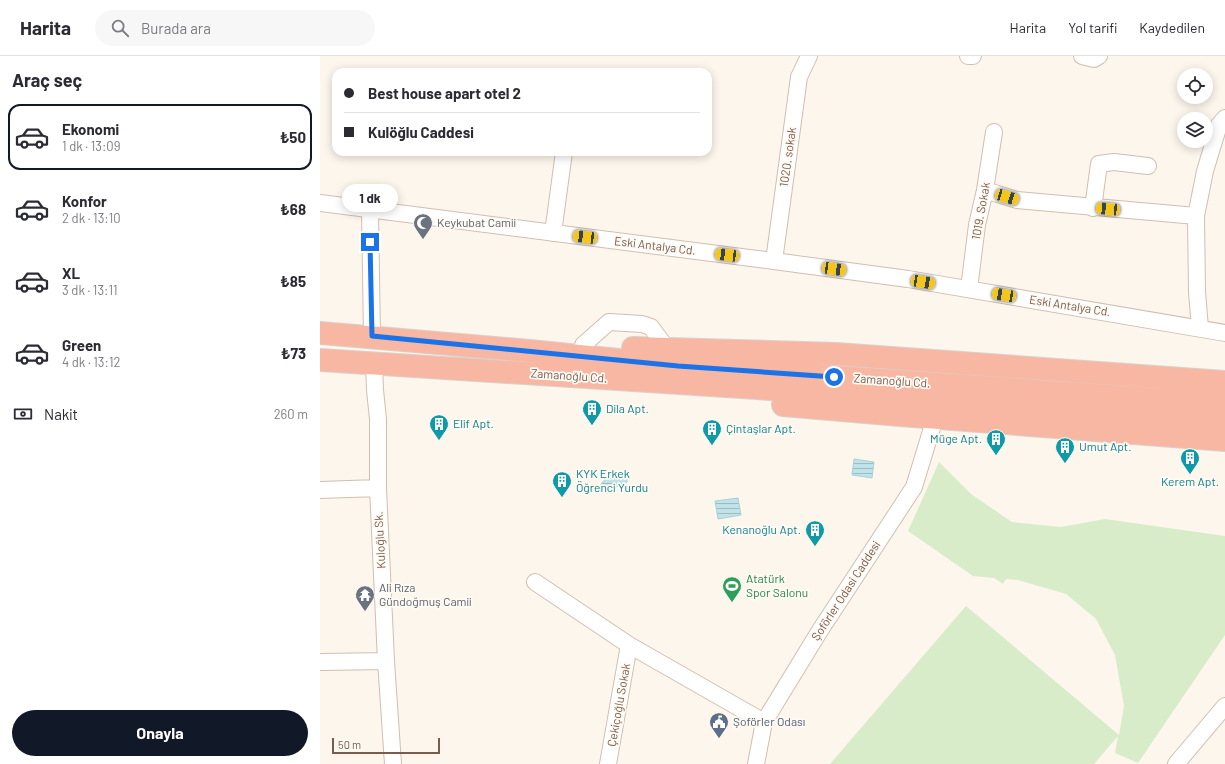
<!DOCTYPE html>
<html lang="tr">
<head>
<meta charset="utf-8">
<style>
	body { margin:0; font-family:Barlow,sans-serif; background:#f7f7f7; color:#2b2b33; height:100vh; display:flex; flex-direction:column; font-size:15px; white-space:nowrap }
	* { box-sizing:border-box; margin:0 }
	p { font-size:13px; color:#7c7c81 }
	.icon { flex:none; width:22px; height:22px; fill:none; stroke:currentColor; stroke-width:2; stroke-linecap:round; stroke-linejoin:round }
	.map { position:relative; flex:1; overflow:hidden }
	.side { display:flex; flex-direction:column; background:#fff; width:320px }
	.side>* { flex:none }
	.hud { position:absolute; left:12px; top:12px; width:380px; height:88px; border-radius:12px; box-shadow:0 2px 10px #0003; display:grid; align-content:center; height:88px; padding:0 12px; background:#fff }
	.controls { position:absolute; left:857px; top:12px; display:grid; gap:8px }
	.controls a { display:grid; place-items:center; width:36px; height:36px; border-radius:50%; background:#fff; box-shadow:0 2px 10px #0003; font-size:20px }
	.scale { position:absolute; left:12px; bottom:10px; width:108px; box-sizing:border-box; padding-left:4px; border:2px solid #7a5c4d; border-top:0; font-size:11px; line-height:14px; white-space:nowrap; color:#7a5c4d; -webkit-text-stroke:3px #fffaf3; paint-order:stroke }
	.end { position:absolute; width:18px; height:18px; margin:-9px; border:5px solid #1a73e8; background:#fff; box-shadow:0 0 0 2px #fff }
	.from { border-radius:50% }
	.bubble { position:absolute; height:28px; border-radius:14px; background:#fff; box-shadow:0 2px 10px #0003; font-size:13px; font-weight:700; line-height:28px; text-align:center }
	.car { position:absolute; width:12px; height:24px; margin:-12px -6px; border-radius:5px; box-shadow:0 0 3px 1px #0007; background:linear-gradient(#f5c518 24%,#345 0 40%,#f5c518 0 76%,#345 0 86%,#f5c518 0) }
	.hud b { display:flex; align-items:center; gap:14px; height:38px; font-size:15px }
	.hud b+b { border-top:1px solid #e1e1e2 }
	.hud i { width:10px; height:10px; background:#2b2b33 }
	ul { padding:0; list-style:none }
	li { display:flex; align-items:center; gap:12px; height:66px; margin:0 8px 6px; padding:0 4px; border:2px solid transparent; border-radius:12px }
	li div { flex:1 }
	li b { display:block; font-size:15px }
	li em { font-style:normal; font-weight:700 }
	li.active { border-color:#111827 }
	li>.icon { width:36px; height:36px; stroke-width:1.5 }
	h2 { padding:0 12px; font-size:18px; line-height:48px }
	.pay { display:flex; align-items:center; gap:10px; height:44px; padding:0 12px; font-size:15px }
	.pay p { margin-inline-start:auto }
	.primary-button { display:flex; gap:8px; margin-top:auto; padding:8px 12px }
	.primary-button a { flex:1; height:46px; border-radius:24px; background:#111827; color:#fff; font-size:16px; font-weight:700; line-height:46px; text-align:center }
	header { display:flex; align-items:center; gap:24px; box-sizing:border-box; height:56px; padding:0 20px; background:#fff; border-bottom:1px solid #e1e1e2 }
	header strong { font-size:19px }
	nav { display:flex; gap:22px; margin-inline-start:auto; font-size:14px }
	.search { width:280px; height:36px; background:#f7f7f7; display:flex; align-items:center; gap:10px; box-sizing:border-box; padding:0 14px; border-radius:22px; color:#7c7c81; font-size:15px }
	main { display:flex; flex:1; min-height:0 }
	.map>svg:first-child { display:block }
	.green { fill:#d8ecc9 }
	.water { fill:url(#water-rules); stroke:#a5d3da }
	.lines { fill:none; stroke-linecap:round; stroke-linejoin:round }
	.minor-casing { stroke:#d1beb0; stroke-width:18 }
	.highway-casing { stroke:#dad1cd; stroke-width:24 }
	.minor { stroke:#fff; stroke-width:16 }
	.highway { stroke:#f7b7a3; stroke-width:22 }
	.route { stroke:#1a73e8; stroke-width:5 }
	.labels { text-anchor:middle; stroke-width:3.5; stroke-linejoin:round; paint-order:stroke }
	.street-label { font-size:12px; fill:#7a5c4d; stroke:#fffaf3 }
	.worship-label { font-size:12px; fill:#5b616d; stroke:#fffaf3; text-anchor:start }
	.culture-label { font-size:12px; fill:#0d838f; stroke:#fffaf3; text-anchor:start }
	.leisure-label { font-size:12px; fill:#27864d; stroke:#fffaf3; text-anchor:start }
	.service-label { font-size:12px; fill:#4e5e75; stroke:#fffaf3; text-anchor:start }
</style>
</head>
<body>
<header>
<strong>Harita</strong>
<div class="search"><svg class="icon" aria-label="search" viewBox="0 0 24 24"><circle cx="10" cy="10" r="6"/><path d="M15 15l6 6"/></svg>Burada ara</div>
<nav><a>Harita</a><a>Yol tarifi</a><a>Kaydedilen</a></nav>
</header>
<main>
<section class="side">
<h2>Araç seç</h2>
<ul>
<li class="active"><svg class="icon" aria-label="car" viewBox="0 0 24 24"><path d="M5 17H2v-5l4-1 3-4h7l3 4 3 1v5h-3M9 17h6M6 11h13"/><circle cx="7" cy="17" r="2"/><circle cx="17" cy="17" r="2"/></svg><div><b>Ekonomi</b><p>1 dk · 13:09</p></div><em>₺50</em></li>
<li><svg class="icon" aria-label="car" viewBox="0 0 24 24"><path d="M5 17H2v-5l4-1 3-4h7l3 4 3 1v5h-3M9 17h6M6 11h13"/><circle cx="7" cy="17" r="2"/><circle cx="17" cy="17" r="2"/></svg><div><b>Konfor</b><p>2 dk · 13:10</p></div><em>₺68</em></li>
<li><svg class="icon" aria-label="car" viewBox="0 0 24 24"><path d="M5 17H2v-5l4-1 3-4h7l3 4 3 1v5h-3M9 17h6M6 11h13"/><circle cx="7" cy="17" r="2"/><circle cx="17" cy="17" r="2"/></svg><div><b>XL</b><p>3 dk · 13:11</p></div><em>₺85</em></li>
<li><svg class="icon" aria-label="car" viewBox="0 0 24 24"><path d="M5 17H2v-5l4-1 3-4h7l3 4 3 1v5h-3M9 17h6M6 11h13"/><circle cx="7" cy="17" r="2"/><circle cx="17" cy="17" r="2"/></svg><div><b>Green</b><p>4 dk · 13:12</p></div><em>₺73</em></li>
</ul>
<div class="pay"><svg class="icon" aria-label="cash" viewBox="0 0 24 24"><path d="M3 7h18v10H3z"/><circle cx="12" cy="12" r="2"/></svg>Nakit<p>260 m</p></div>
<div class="primary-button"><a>Onayla</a></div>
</section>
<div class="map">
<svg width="905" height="708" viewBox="0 0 905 708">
	<defs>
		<pattern id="water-rules" width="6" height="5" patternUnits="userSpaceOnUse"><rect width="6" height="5" fill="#bfe3e8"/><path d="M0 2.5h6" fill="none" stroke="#a0bbbe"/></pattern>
	</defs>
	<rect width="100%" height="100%" fill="#fdf6ec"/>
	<path class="green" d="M619,406L651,438L692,466L741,471L785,463L905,480V579L818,707L795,697L798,680L774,708H510L646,550L799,679L804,650L795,599L776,563L746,538L698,524L686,523L683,528L674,522L653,520L588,475Z"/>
	<path class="water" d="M534,403L554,406L552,422L532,419Z
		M295,416L304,417L307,421V426L304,429L295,431L291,436L287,437L282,435L281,428L287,421Z
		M418,442L421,459L398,463L395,445Z"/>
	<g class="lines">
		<g class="minor-casing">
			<path id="minor" d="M648,0H653
				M762,0L774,3L779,0
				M665,134L697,144L876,160
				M0,147L454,205L588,223L905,277
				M773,152L779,108L794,106L828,110
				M50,155L52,280
				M233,177L244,96
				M454,205L479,21L489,0
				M649,233L657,169L665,134L674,76
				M880,272L877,236L876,160L885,115L899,69L905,62
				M263,289L289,266L322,268L331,271L348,294
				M54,307L55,334L58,363V432L66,605L73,708
				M0,434L58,432
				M215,526L309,589L444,666
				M0,606L66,605
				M288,708L309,589
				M436,708L444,666L499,576L594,431L615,362
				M856,708L905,650"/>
		</g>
		<g class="highway-casing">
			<path id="highway" d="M0,277L210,295L358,310L905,348
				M313,292L516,298L905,326
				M0,304L607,343L905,367
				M463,349L580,359L905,384"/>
		</g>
		<use href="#minor" class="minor"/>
		<use href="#highway" class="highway"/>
	</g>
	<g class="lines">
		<path class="route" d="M50,186L52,280L358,310L514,321"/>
	</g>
	<defs>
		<g id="mosque-pin" transform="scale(1)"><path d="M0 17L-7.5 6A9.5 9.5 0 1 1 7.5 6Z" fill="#6b7280" stroke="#fffaf3"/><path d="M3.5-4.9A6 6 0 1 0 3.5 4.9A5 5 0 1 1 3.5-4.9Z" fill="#fff"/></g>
		<g id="building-pin" transform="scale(1)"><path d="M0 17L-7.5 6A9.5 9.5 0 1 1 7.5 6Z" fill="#0f9aa8" stroke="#fffaf3"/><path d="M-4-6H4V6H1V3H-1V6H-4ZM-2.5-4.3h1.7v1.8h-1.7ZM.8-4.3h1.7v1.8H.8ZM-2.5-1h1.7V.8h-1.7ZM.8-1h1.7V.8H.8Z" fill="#fff"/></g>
		<g id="stadium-pin" transform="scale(1)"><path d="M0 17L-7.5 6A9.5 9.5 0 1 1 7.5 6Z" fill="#2e9e5b" stroke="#fffaf3"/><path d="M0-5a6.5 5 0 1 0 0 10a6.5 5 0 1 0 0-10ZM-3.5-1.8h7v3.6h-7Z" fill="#fff"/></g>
		<g id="temple-pin" transform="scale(1)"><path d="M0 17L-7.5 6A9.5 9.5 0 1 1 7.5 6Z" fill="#6b7280" stroke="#fffaf3"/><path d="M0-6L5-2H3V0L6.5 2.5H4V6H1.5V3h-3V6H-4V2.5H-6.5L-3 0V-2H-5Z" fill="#fff"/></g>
		<g id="civic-pin" transform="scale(1)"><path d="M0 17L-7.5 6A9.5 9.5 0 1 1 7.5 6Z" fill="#5c6f8a" stroke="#fffaf3"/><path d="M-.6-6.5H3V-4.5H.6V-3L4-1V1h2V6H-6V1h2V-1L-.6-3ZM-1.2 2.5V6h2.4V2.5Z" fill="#fff"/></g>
	</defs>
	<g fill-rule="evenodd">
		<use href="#mosque-pin" x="103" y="167"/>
		<use href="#building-pin" x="272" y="353"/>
		<use href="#building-pin" x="119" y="368"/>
		<use href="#building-pin" x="392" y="373"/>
		<use href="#building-pin" x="676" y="383"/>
		<use href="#building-pin" x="745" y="391"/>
		<use href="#building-pin" x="870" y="402"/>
		<use href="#building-pin" x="242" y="425"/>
		<use href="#building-pin" x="495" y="474"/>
		<use href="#stadium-pin" x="412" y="530"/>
		<use href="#temple-pin" x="45" y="539"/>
		<use href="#civic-pin" x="399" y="666"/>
	</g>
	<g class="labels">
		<g class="street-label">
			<text transform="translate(468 101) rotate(-82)" y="4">1020. sokak</text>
			<text transform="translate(661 155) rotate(-80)" y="4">1019. Sokak</text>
			<text transform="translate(335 190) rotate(7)" y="4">Eski Antalya Cd.</text>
			<text transform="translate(750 250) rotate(9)" y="4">Eski Antalya Cd.</text>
			<text transform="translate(249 320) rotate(4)" y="4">Zamanoğlu Cd.</text>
			<text transform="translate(572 325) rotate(4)" y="4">Zamanoğlu Cd.</text>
			<text transform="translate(60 484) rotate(-93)" y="4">Kuloğlu Sk.</text>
			<text transform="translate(526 535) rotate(-57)" y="4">Şoförler Odasi Caddesi</text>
			<text transform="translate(299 649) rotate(-80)" y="4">Çekiçoğlu Sokak</text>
		</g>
		<g class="worship-label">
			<text x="117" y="171">Keykubat Camii</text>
			<text x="59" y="536">Ali Rıza<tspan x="59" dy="14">Gündoğmuş Camii</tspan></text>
		</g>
		<g class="culture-label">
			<text x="286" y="357">Dila Apt.</text>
			<text x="133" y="372">Elif Apt.</text>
			<text x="406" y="377">Çintaşlar Apt.</text>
			<text x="662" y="387" text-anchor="end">Müge Apt.</text>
			<text x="759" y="395">Umut Apt.</text>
			<text x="256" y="422">KYK Erkek<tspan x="256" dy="14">Öğrenci Yurdu</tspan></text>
			<text x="870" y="430" text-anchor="middle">Kerem Apt.</text>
			<text x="481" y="478" text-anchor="end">Kenanoğlu Apt.</text>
		</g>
		<g class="leisure-label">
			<text x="426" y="527">Atatürk<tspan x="426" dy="14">Spor Salonu</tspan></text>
		</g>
		<g class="service-label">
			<text x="413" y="670">Şoförler Odası</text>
		</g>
	</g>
</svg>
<div class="controls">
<a><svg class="icon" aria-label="locate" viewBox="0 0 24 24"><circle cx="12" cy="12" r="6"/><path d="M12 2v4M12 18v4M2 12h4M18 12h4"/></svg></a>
<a><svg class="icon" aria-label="layers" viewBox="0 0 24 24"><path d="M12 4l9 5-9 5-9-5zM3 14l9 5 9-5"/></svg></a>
</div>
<div class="scale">50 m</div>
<i class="end from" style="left:514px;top:321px"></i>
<i class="end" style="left:50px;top:186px"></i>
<div class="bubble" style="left:22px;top:128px;width:56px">1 dk</div>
<i class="car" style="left:687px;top:141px;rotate:107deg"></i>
<i class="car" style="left:788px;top:153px;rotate:275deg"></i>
<i class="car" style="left:265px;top:181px;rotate:277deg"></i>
<i class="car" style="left:407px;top:199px;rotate:277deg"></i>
<i class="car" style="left:514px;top:213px;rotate:98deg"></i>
<i class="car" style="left:603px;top:226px;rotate:100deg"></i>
<i class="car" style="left:684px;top:239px;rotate:279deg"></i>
<div class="hud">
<b><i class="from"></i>Best house apart otel 2</b>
<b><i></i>Kulöğlu Caddesi</b>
</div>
</div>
</main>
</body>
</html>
